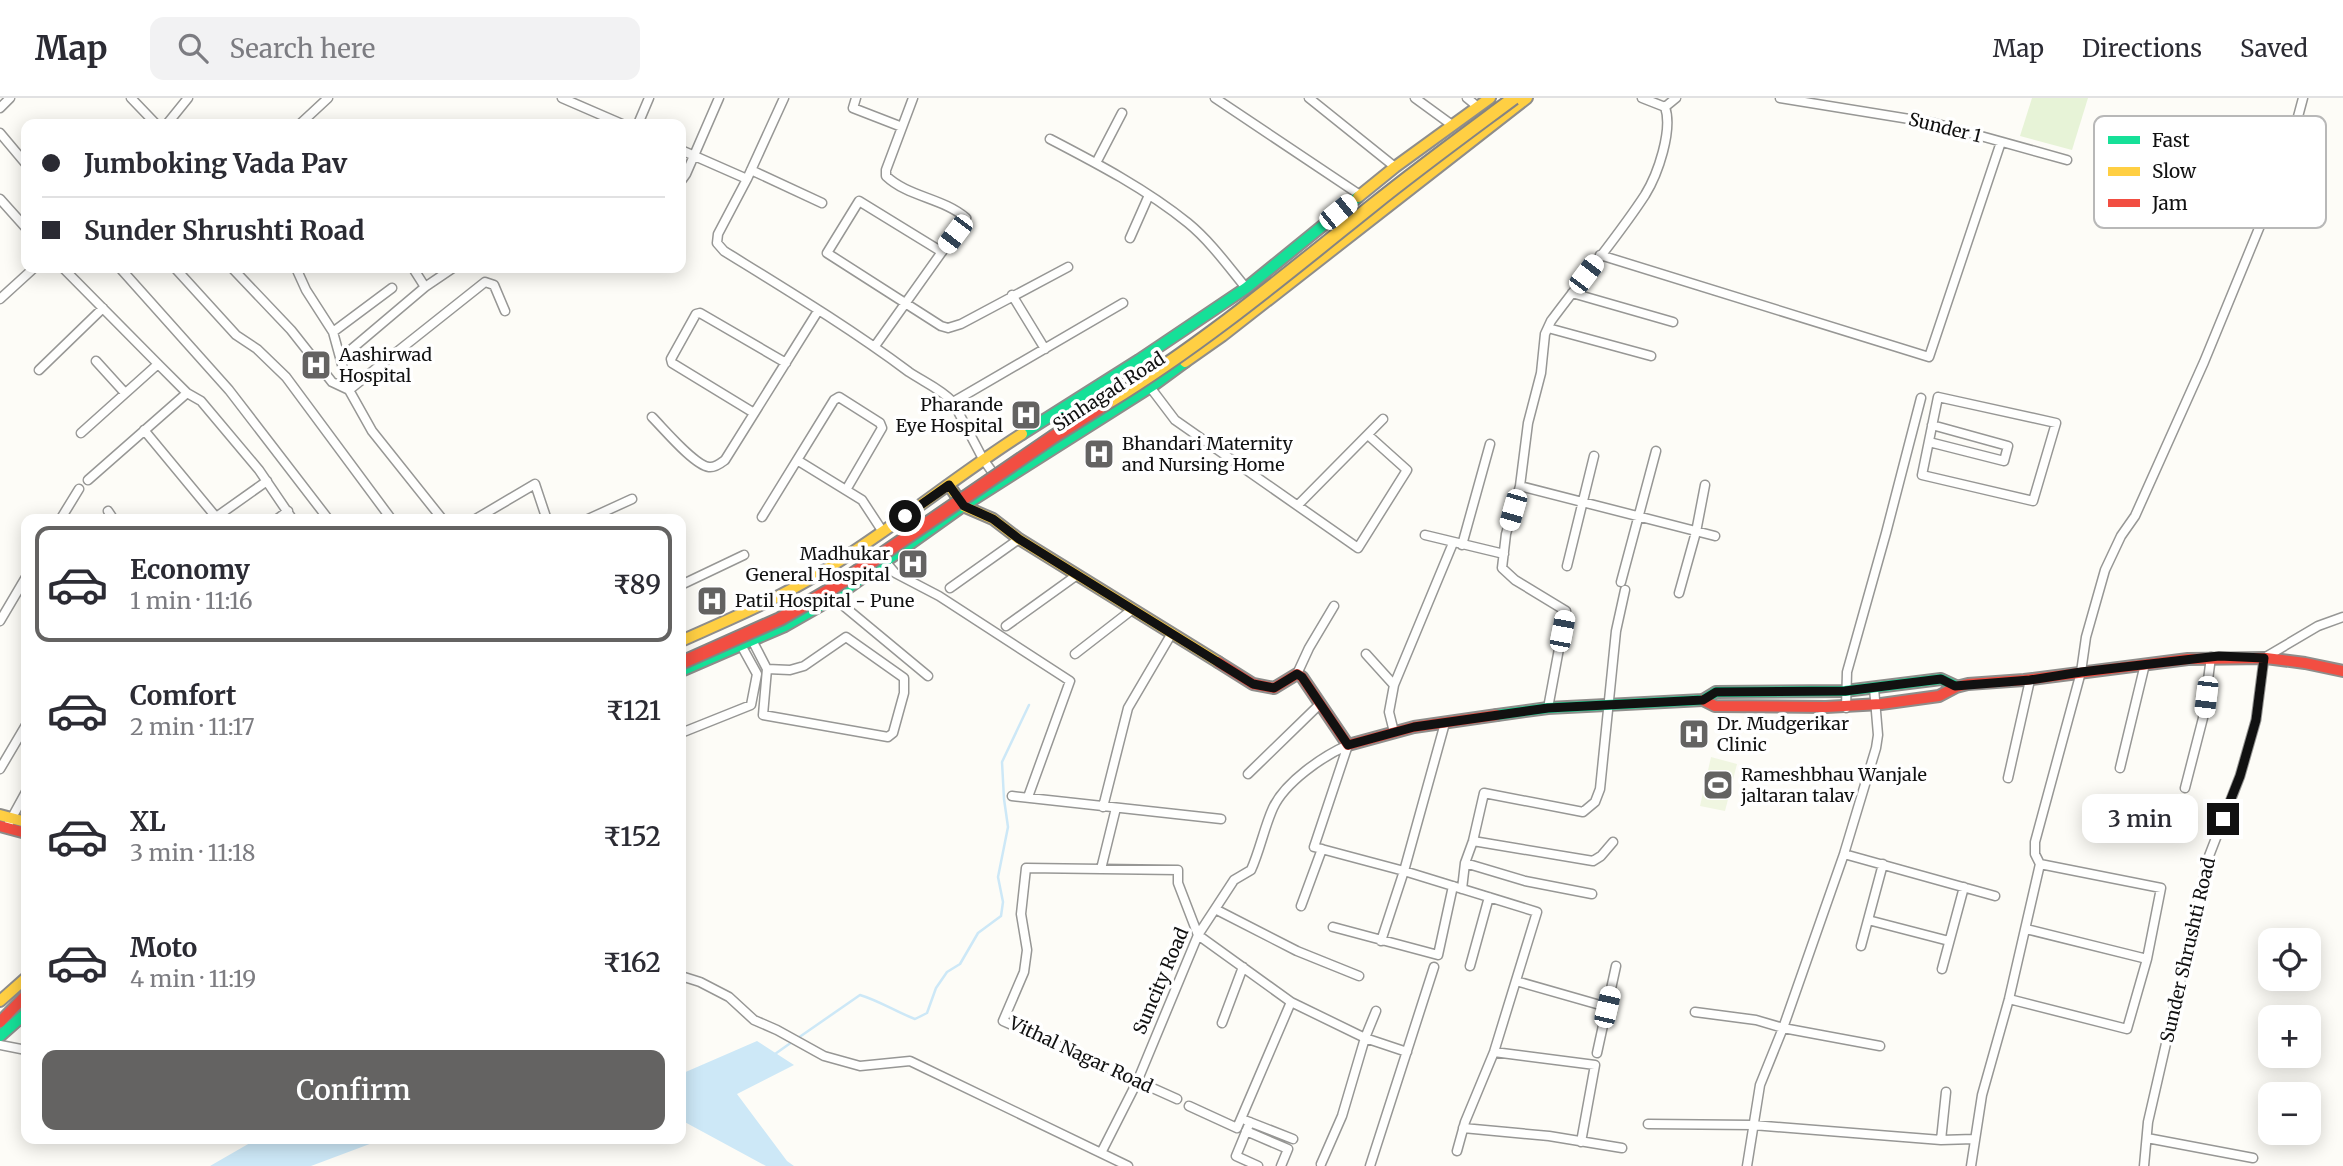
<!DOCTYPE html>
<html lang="en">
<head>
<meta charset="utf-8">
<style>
	body { margin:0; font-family:Merriweather,serif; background:#f2f2f3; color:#2b2b33; height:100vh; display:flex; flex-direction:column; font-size:26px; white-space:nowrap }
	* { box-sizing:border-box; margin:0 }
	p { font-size:23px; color:#7c7c81 }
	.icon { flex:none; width:38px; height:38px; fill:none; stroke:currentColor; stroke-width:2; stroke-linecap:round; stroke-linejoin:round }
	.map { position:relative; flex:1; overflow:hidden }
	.panel { position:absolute; left:21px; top:416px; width:665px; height:630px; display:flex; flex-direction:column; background:#fff; border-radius:14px; box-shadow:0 4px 18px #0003 }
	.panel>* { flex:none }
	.guide { position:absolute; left:21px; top:21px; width:665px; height:154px; border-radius:14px; box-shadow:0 4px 18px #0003; display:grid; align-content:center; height:154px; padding:0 21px; background:#fff }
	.tools { position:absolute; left:2258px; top:830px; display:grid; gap:14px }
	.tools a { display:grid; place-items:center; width:63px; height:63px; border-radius:14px; background:#fff; box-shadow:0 4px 18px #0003; font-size:35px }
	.end { position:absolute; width:32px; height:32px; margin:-16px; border:9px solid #111; background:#fff; box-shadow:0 0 0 4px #fff }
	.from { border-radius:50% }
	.bubble { position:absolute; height:49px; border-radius:14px; background:#fff; box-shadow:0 4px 18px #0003; font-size:23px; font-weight:600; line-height:49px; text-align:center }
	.car { position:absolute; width:21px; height:42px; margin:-21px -10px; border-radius:9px; box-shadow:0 0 5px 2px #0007; background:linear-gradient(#fff 24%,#345 0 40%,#fff 0 76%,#345 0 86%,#fff 0) }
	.guide b { display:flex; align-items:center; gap:24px; height:66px; font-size:26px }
	.guide b+b { border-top:2px solid #e1e1e2 }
	.guide i { width:18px; height:18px; background:#2b2b33 }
	ul { padding:12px 0 0; list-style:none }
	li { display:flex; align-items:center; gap:21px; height:116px; margin:0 14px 10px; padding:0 7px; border:4px solid transparent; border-radius:14px }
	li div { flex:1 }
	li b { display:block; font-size:26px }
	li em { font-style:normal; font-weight:600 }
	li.on { border-color:#646362 }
	li>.icon { width:63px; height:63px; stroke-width:1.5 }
	.primary-button { display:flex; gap:14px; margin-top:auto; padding:14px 21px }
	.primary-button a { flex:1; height:80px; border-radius:14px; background:#646362; color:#fff; font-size:28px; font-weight:600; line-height:80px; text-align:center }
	header { display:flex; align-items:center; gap:42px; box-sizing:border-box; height:98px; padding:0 35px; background:#fff; border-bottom:2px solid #e1e1e2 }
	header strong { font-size:33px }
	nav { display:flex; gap:38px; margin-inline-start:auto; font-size:24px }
	.search { width:490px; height:63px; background:#f2f2f3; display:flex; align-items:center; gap:18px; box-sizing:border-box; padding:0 24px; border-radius:14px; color:#7c7c81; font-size:26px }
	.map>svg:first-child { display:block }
	.green { fill:#e7f3d7 }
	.pitch { fill:#f0f6e1 }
	.water { fill:#cde8f7 }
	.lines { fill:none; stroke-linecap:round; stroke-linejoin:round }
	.stream { stroke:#cde8f7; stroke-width:2.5 }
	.street-casing { stroke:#979795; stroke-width:11 }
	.fast-casing { stroke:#8e8d8b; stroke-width:14 }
	.slow-casing { stroke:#8e8d8b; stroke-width:14 }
	.jam-casing { stroke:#8e8d8b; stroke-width:14 }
	.street { stroke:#fffffe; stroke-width:8 }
	.fast { stroke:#16e098; stroke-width:10 }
	.slow { stroke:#ffcf43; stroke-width:10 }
	.jam { stroke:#f24e42; stroke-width:10 }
	.slow-bridge-casing { stroke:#858482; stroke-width:16; stroke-linecap:butt }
	.jam-bridge-casing { stroke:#858482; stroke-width:16; stroke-linecap:butt }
	.slow-bridge { stroke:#ffcf43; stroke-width:12 }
	.jam-bridge { stroke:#f24e42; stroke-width:12 }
	.route { stroke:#111; stroke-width:9 }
	.labels { text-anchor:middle; stroke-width:7; stroke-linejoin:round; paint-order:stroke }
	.street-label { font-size:18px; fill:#111; stroke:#fff }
	.poi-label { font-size:18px; fill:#111; stroke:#fff; text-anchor:start }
	.key { fill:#fff; stroke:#b8b8b8; stroke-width:2 }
	.key-label { font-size:19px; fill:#111 }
</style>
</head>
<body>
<header>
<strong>Map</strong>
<div class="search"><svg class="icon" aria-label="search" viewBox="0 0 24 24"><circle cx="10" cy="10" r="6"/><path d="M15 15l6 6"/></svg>Search here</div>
<nav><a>Map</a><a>Directions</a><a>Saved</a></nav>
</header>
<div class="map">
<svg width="2343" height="1068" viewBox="0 0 2343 1068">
	<rect width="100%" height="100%" fill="#fdfcf7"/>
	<path class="green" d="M2032,0H2088L2072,52L2020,38Z"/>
	<path class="pitch" d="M1711,659L1737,666L1725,713L1700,708Z"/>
	<path class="water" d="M757,943L794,967L737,996L787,1063L794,1068H766L681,1022V976Z
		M257,1041H383L311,1068H210Z"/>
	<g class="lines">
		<path class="stream" d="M798,940L860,897C880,903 896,914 915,921L927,915L936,890L947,874L960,866L978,835L1001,818L1003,804L998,779L1008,729L1004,701L1002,664L1029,607
			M775,956L792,944"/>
		<g class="street-casing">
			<path id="street" d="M131,0L156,26
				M562,0L622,26
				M784,0L747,81L718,136L717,145L724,153C787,192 850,230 909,274C924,284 941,291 953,304L983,361L998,382
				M856,0L853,10L902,29
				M1215,0L1360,97
				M1309,0L1395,69
				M1415,0L1452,27
				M1467,0L1478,9
				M1780,0L1934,25L2067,62
				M1665,9L1676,0
				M0,10L10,0
				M167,26L188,0
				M300,26L328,0
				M638,26L649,0
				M0,35L26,66
				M1050,41C1098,66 1146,91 1188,125C1210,143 1228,168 1246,190
				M681,52L747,81
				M1096,65L1122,15
				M751,72L822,105
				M681,83L686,76L719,0
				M0,101L26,130
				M1130,140L1149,97
				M942,154L859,103L827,155L941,228L948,230L961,226L1068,169
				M1600,157L1929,259L2001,44
				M63,170L158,266L187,295L201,303L259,372L293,422
				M120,170L229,292L329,422
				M175,170L236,237L257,251L286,279L392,422
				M232,170L291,232L332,284L349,292L485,184L494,187L505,213
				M296,170L306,192L333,234L349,292L372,333L443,422
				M413,170L425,189
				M1572,195L1673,224
				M1012,197L1045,251
				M0,201L34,170
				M1548,230L1651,258
				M333,234L392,190
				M875,248L966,120C943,100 908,99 886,78V72L913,0
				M341,260L425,189L453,170
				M96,263L125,295
				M39,272L103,210
				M1150,289L1175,322L1358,450L1407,372L1368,337
				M1938,299L2056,325L2033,403L1922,377Z
				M953,304L1123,205
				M754,315L672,265L671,261L696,216L700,215L786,265
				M652,319C664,331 694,367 709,369C715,370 721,365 725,362L818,213
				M144,332L216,419
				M81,335L158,266
				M1929,344L2004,363L2008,348L1932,327
				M797,362L862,402L883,434
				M88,382L187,295
				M1520,388L1715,438
				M1298,407L1383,321
				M108,413L114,422
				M762,419L834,302L839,299L880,325L882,330L846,392
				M60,422L79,391
				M212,422L267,383
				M276,422L288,413
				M474,422L535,386L547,422
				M586,422L632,401
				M1425,437L1504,456
				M1462,447L1490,346
				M885,463L895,475L939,498L1070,583L1028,699
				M1567,468L1594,358
				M1621,484L1656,353
				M681,487L744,457
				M950,490L1019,441
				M1679,495L1696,434L1705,387
				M834,500L928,578
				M0,523L26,479
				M1006,528L1077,477
				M752,542L767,571L763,617L888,639L893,635L904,595V580L846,539L804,568L790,572L767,571
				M1075,556L1133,511
				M1366,556L1394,587
				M1297,576L1309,550L1334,508
				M1548,610L1566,513L1515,482L1502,470L1506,436L1520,388L1528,325L1541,275L1545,236L1551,223C1582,181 1617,140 1645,97C1658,76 1673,32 1665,9L1642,0
				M1846,610L1847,574L1886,435L1921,300
				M1394,634L1389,614L1394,587L1453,445
				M681,635L751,607L757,576L741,547
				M1348,647L1314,749L1404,773L1537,814L1494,954L1465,1024L1457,1053
				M2120,670L2145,566
				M0,671L26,627
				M1248,676L1320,606
				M2008,680L2030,582
				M2185,690L2203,620L2211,559
				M1012,698L1221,721
				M1103,709L1128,610L1172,535
				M9,725L26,694
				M1473,743L1593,763L1601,758L1613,744
				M1844,756L1995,798
				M1465,765L1473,743L1484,695L1583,714L1595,704L1600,691L1616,533L1625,492
				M1101,771L1116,710
				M1462,791L1465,765L1525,783L1592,796
				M1301,808L1322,751
				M1215,811L1297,853L1359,878
				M1868,822L1949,843
				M1333,829L1438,857L1453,788
				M2026,831L2147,861
				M1198,837L1291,904L1365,940L1407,954
				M1381,843L1404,773L1445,625
				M1861,848L1883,766
				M1470,868L1489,799
				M1942,871L1964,789
				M681,878L700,884L729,899L754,922L777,932L824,958L860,968L910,963L1128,1068
				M1516,883L1607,909
				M2009,901L2127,931L2147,861L2161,790L2040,766L2035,756V744L2081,574L2086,539L2105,472L2121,438L2135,418L2204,264L2285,67L2303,0
				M1695,914L1756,922L1783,930L1880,948
				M1222,925L1243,869
				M0,947L26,952
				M1494,954L1595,967L1581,1044
				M1597,955L1616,868
				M1177,1001L1003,923L1024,874L1027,852L1021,816L1026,770L1178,772V785L1198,837
				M1189,1008L1237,1030L1291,904
				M1247,1023L1293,1041
				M1250,1024L1236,1058L1258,1068
				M1648,1026L1753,1027L1941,1042L1974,1041
				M1463,1030L1549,1038L1622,1050
				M1246,1033L1288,1051L1281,1068
				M2147,1040L2253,1060
				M1941,1042L1946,994
				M1101,1055L1137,984L1198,837L1234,782L1251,772C1260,752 1264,730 1273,710C1285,684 1323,658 1348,647
				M1321,1066L1342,1018L1365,940L1376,913
				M1370,1068L1434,869
				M1747,1068L1760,987L1783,930L1844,756L1876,650L1878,637L1874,590
				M1971,1068L1982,997L2009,901L2040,766
				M2144,1068L2148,1024L2209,758L2240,678L2256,622L2264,560L2318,528L2343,519"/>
		</g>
		<g class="fast-casing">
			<path id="fast" d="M1022,336L1139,262L1246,190L1358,99
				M681,573L785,528L834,500L963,408L1155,286L1185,264
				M1497,617L1548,610L1703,602L1716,594L1845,593L1941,581L1956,588
				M0,938L26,915"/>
		</g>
		<g class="slow-casing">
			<path id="slow" d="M1358,99L1395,69L1490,0
				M1185,264L1222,238L1527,0
				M949,387L963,408L993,421L1019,441L1218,564
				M681,543C728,522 776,502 820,475C890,433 953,380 1022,336
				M0,717L26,724
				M0,903L26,880"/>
		</g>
		<g class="jam-casing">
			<path id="jam" d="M1218,564L1253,586L1274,590L1297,576L1302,579L1348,647L1414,629L1497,617
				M1703,602L1715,608L1826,609L1881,606L1939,598L1956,589L1968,586L2024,582L2188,561L2266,560L2305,565L2343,573
				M0,728L26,735
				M0,924L26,897"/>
		</g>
		<use href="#street" class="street"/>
		<use href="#fast" class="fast"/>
		<use href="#slow" class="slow"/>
		<use href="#jam" class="jam"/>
		<g class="slow-bridge-casing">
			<path id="slow-bridge" d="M1107,305C1202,247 1287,176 1373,107C1419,70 1467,35 1514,0"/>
		</g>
		<g class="jam-bridge-casing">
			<path id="jam-bridge" d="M681,565L780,521L830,492L1053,339L1107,305"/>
		</g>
		<use href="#slow-bridge" class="slow-bridge"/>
		<use href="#jam-bridge" class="jam-bridge"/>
	</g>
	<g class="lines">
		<path class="route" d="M905,418L949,387L964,408L993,421L1019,441L1253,586L1274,590L1297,576L1302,579L1348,647L1414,629L1548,610L1703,602L1716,594L1845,593L1941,581L1955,588L2030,582L2081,574L2219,558L2264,560L2256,622L2240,678L2223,721"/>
	</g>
	<defs>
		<g id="hospital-square" transform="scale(1.575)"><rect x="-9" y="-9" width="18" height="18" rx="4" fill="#646362" stroke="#fff"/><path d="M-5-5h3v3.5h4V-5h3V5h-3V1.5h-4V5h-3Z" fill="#fff"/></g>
		<g id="stadium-square" transform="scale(1.575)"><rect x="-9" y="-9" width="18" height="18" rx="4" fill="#646362" stroke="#fff"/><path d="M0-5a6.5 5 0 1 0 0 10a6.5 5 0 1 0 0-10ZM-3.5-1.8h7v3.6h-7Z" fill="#fff"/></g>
	</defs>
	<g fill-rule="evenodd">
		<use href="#hospital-square" x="316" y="267"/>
		<use href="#hospital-square" x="1026" y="317"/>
		<use href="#hospital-square" x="1099" y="356"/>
		<use href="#hospital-square" x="913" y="466"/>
		<use href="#hospital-square" x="712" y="503"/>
		<use href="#hospital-square" x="1694" y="636"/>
		<use href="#stadium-square" x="1718" y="687"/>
	</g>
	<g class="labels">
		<g class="street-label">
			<text transform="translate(1945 30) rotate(14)" y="6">Sunder 1</text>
			<text transform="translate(1109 294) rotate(-33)" y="6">Sinhagad Road</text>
			<text transform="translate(2188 852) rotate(-77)" y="6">Sunder Shrushti Road</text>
			<text transform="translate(1161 883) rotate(-67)" y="6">Suncity Road</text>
			<text transform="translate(1081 957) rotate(25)" y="6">Vithal Nagar Road</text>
		</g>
		<g class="poi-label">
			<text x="339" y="263">Aashirwad<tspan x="339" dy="21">Hospital</tspan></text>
			<text x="1003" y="313" text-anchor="end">Pharande<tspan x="1003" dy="21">Eye Hospital</tspan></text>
			<text x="1122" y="352">Bhandari Maternity<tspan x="1122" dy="21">and Nursing Home</tspan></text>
			<text x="890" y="462" text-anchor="end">Madhukar<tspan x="890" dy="21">General Hospital</tspan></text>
			<text x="735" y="509">Patil Hospital - Pune</text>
			<text x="1717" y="632">Dr. Mudgerikar<tspan x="1717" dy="21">Clinic</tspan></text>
			<text x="1741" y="683">Rameshbhau Wanjale<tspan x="1741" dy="21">jaltaran talav</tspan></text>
		</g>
	</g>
	<rect x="2094" y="18" width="232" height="112" rx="10" class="key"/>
	<rect x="2108" y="38" width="32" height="8" fill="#16e098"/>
	<rect x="2108" y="69" width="32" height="9" fill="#ffcf43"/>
	<rect x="2108" y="101" width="32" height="8" fill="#f24e42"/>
	<g class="key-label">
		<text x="2152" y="49">Fast</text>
		<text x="2152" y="80">Slow</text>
		<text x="2152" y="112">Jam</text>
	</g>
</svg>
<div class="tools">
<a><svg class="icon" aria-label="locate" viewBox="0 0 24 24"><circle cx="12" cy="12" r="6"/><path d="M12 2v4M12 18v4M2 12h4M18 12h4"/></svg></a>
<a>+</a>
<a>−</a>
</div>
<i class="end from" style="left:905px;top:418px"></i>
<i class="end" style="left:2223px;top:721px"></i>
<div class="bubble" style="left:2082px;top:696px;width:116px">3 min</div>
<i class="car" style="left:1338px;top:114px;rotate:51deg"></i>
<i class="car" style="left:955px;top:136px;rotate:217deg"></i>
<i class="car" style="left:1586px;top:176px;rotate:37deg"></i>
<i class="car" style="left:1513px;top:412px;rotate:196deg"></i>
<i class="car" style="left:1562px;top:533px;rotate:11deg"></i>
<i class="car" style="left:2206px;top:599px;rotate:187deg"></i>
<i class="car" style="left:1607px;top:909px;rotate:13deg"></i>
<div class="guide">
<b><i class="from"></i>Jumboking Vada Pav</b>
<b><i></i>Sunder Shrushti Road</b>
</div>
<section class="panel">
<ul>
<li class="on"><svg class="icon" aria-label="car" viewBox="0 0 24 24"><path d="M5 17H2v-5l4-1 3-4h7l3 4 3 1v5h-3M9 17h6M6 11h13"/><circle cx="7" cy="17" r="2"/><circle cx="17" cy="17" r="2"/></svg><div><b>Economy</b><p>1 min · 11:16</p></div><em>₹89</em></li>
<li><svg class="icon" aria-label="car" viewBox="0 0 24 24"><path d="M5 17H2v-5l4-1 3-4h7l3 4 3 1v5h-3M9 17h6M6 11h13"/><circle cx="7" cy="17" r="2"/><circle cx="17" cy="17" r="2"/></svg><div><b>Comfort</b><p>2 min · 11:17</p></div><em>₹121</em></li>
<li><svg class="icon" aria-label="car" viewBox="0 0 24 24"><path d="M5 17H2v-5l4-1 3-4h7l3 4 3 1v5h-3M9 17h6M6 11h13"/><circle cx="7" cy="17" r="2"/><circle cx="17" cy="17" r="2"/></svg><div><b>XL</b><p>3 min · 11:18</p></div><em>₹152</em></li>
<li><svg class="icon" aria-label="car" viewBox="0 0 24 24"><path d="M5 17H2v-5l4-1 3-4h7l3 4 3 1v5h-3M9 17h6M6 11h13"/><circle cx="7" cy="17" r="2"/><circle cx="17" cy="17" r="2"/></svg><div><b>Moto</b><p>4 min · 11:19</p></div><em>₹162</em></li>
</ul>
<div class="primary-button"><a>Confirm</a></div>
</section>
</div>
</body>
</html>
